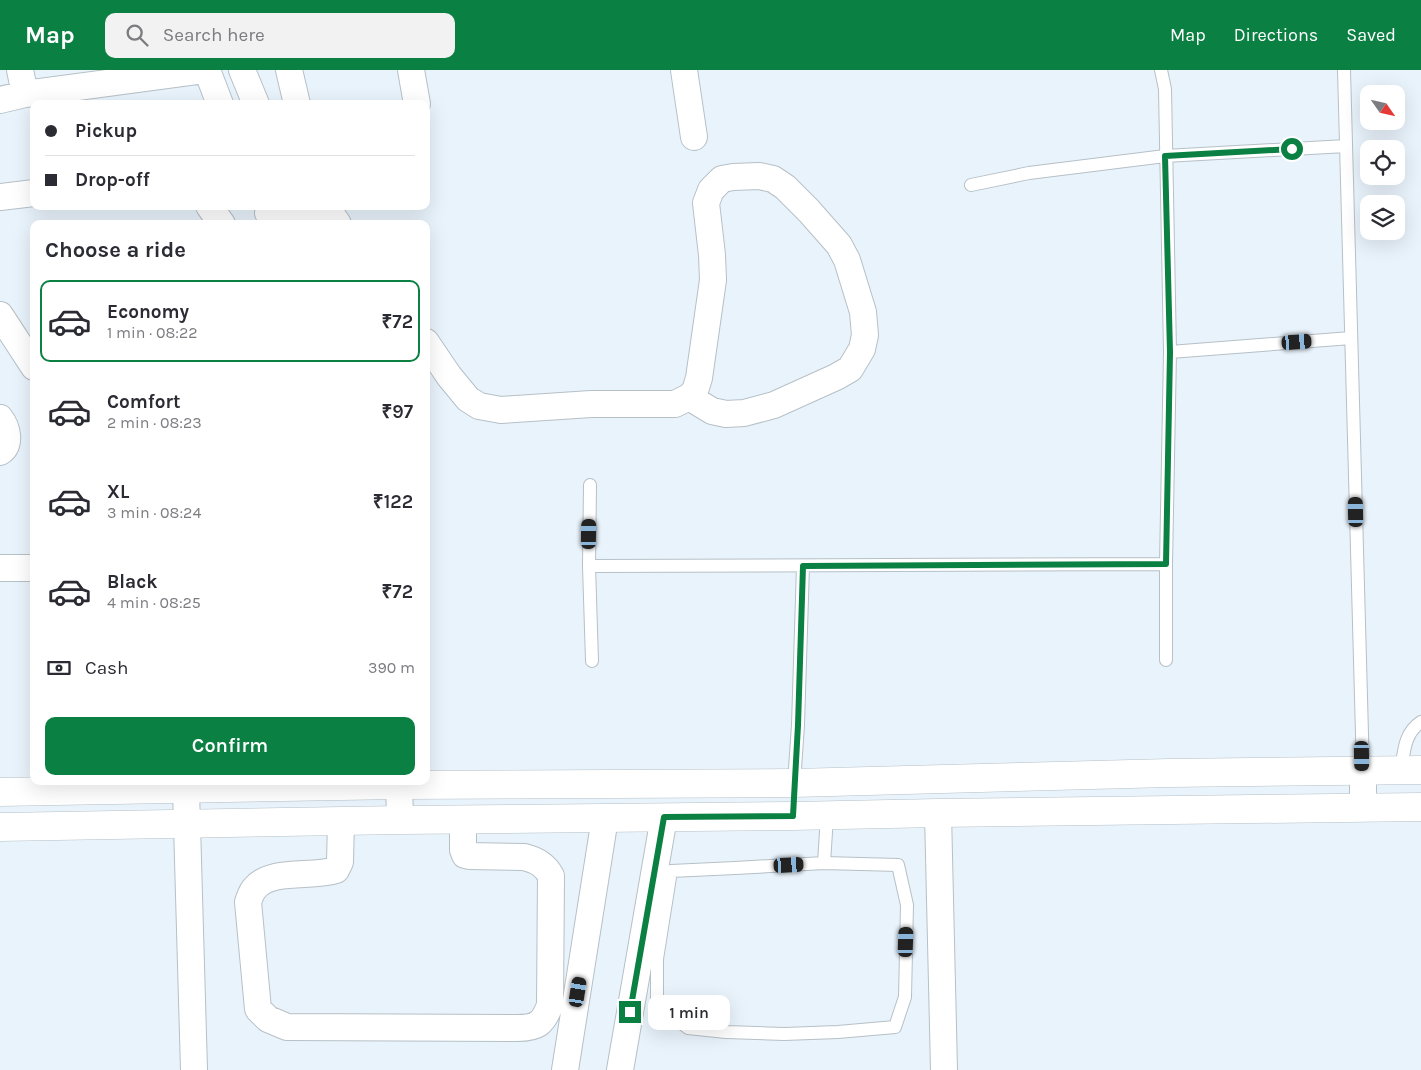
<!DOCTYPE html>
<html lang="en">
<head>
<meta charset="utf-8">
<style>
	body { margin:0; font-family:Karla,sans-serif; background:#f2f2f3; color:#2b2b33; height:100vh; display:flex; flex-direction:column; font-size:19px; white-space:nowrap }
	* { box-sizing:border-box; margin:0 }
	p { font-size:16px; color:#7c7c81 }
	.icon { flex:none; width:28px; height:28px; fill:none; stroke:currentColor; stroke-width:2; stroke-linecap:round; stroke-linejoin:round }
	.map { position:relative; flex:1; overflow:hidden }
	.sheet { position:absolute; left:30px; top:150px; width:400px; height:565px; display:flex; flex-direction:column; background:#fff; border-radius:10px; box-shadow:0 5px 20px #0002 }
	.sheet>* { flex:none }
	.banner { position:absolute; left:30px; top:30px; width:400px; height:110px; border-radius:10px; box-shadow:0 5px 20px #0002; display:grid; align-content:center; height:110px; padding:0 15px; background:#fff }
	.needle { width:32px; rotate:124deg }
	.tools { position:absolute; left:1360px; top:15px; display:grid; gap:10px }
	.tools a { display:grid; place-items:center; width:45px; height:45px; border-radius:10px; background:#fff; box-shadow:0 5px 20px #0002; font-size:25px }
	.end { position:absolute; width:22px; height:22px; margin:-11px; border:6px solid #0b8043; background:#fff; box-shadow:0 0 0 2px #fff }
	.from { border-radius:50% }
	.bubble { position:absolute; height:35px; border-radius:10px; background:#fff; box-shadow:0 5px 20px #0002; font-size:16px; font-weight:600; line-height:35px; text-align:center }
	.car { position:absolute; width:15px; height:30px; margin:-15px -8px; border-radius:6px; box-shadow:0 0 4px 1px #0007; background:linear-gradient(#222 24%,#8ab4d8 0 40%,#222 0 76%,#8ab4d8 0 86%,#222 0) }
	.banner b { display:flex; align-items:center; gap:18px; height:48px; font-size:19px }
	.banner b+b { border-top:1px solid #e1e1e2 }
	.banner i { width:12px; height:12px; background:#2b2b33 }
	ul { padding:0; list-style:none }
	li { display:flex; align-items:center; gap:15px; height:82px; margin:0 10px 8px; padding:0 5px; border:2px solid transparent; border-radius:10px }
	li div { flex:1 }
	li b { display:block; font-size:19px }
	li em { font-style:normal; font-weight:600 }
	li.on { border-color:#0b8043 }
	li>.icon { width:45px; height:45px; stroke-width:1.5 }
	h2 { padding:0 15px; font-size:22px; line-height:60px }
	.pay { display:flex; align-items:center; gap:12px; height:55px; padding:0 15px; font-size:19px }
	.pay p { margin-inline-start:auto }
	.cta { display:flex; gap:10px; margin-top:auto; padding:10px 15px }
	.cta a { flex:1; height:58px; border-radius:10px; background:#0b8043; color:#fff; font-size:20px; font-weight:600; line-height:58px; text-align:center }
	header { display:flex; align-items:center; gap:30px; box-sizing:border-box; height:70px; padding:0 25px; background:#0b8043; color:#fff }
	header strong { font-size:24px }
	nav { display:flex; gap:28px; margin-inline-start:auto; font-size:18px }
	.search { width:350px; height:45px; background:#f2f2f3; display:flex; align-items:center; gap:12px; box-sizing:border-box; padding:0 18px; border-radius:10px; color:#7c7c81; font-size:19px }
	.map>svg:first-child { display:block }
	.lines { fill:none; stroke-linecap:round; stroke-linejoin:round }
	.lane-casing { stroke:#b6c0c7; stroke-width:14 }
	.street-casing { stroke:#b6c0c7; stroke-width:28 }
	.secondary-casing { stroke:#b6c0c7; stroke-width:29 }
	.lane { stroke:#fff; stroke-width:12 }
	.street { stroke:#fff; stroke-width:26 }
	.secondary { stroke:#fff; stroke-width:28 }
	.route { stroke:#0b8043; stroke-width:6 }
</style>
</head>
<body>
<header>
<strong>Map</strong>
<div class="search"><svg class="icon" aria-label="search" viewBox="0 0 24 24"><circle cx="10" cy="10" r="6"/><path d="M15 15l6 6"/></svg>Search here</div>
<nav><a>Map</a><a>Directions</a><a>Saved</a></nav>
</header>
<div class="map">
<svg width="1421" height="1000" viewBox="0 0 1421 1000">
	<rect width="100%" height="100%" fill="#e9f3fb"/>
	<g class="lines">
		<g class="lane-casing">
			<path id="lane" d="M1161,0L1165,19L1170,282L1166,494V590
				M1344,0L1363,701
				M971,115L1029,103L1165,86L1346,76
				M1170,282L1351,268
				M590,415L589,496L592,591
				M589,496L1166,494
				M1401,701C1404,682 1404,663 1421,652
				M794,713L798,655L803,496
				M824,793L735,798L671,801L657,889V935L688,958L726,962L784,964L838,962L895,957L905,927L907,835L898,795L824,793L827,746"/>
		</g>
		<g class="street-casing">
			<path id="street" d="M20,0L25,24
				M207,0L220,34
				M242,0L256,34
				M289,0L297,34
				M411,0L417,34
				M684,0L694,67
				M0,30L25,24L204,0
				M0,127L34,123
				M209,136L222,154
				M299,136L309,154
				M326,136L338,154
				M268,143L293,136
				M0,245L34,297
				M426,272L449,306L468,329L479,336L501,340L591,334H675L689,327L695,321L699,308L713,210L712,185L706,133L711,120L722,109L733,107L759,106L773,109L785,117L809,141L839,175L847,190L863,242L865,265L862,279L850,299L836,307L774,335L744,343L726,344L712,341L689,327
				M0,348C7,357 12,375 0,382
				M0,498H34
				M1363,701V737
				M399,711L400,750
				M186,720L194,1000
				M938,743L944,1000
				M341,751L340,792L336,800C312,808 272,798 255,818C251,822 250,827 248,832L258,939L268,949L287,957L517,958C537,958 543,954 550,935L551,806C545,795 537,790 524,787L469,786L465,785L463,780V749
				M565,1000L605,748
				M620,1000L664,747"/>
		</g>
		<g class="secondary-casing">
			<path id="secondary" d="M0,722L399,715L794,713L1169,703L1421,700
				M0,757L400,750L793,746L938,743L1421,737"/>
		</g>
		<use href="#lane" class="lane"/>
		<use href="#street" class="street"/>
		<use href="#secondary" class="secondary"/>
	</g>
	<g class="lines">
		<path class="route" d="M630,942L664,747L793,746L798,655L803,496L1166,494L1170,282L1165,86L1292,79"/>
	</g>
</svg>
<div class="tools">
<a><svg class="needle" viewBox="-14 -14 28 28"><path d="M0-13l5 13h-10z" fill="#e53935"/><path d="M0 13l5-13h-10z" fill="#7c7c81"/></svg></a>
<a><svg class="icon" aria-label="locate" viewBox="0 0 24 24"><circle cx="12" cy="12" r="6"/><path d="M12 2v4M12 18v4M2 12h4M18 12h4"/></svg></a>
<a><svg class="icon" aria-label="layers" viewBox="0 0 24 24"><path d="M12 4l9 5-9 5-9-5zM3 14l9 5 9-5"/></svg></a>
</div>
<i class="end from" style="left:1292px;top:79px"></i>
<i class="end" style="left:630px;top:942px"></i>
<div class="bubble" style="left:648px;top:925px;width:82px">1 min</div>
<i class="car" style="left:1297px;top:272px;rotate:86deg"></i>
<i class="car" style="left:1356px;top:442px;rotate:359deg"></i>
<i class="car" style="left:589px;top:464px;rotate:1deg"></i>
<i class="car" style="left:1362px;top:686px;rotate:179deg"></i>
<i class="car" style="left:789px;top:795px;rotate:87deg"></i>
<i class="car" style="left:906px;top:872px;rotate:2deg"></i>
<i class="car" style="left:578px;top:922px;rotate:9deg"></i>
<div class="banner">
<b><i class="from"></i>Pickup</b>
<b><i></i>Drop-off</b>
</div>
<section class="sheet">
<h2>Choose a ride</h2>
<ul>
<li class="on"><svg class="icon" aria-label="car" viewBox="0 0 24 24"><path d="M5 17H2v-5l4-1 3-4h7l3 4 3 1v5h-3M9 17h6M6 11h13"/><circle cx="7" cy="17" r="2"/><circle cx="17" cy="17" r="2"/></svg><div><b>Economy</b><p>1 min · 08:22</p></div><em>₹72</em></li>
<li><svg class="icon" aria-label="car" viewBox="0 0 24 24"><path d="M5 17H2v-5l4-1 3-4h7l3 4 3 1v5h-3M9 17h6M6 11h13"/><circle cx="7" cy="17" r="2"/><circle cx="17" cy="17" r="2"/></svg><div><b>Comfort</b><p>2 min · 08:23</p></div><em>₹97</em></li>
<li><svg class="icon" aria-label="car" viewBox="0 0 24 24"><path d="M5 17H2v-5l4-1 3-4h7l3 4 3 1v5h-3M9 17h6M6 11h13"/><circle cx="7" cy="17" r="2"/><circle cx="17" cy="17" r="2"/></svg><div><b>XL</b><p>3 min · 08:24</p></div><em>₹122</em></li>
<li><svg class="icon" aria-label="car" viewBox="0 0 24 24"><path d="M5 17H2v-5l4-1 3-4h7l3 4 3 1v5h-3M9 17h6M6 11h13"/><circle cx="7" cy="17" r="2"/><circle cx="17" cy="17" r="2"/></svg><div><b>Black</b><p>4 min · 08:25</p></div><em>₹72</em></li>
</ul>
<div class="pay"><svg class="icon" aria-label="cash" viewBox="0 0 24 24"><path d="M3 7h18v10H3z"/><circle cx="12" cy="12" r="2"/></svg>Cash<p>390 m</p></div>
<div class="cta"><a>Confirm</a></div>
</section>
</div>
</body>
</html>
